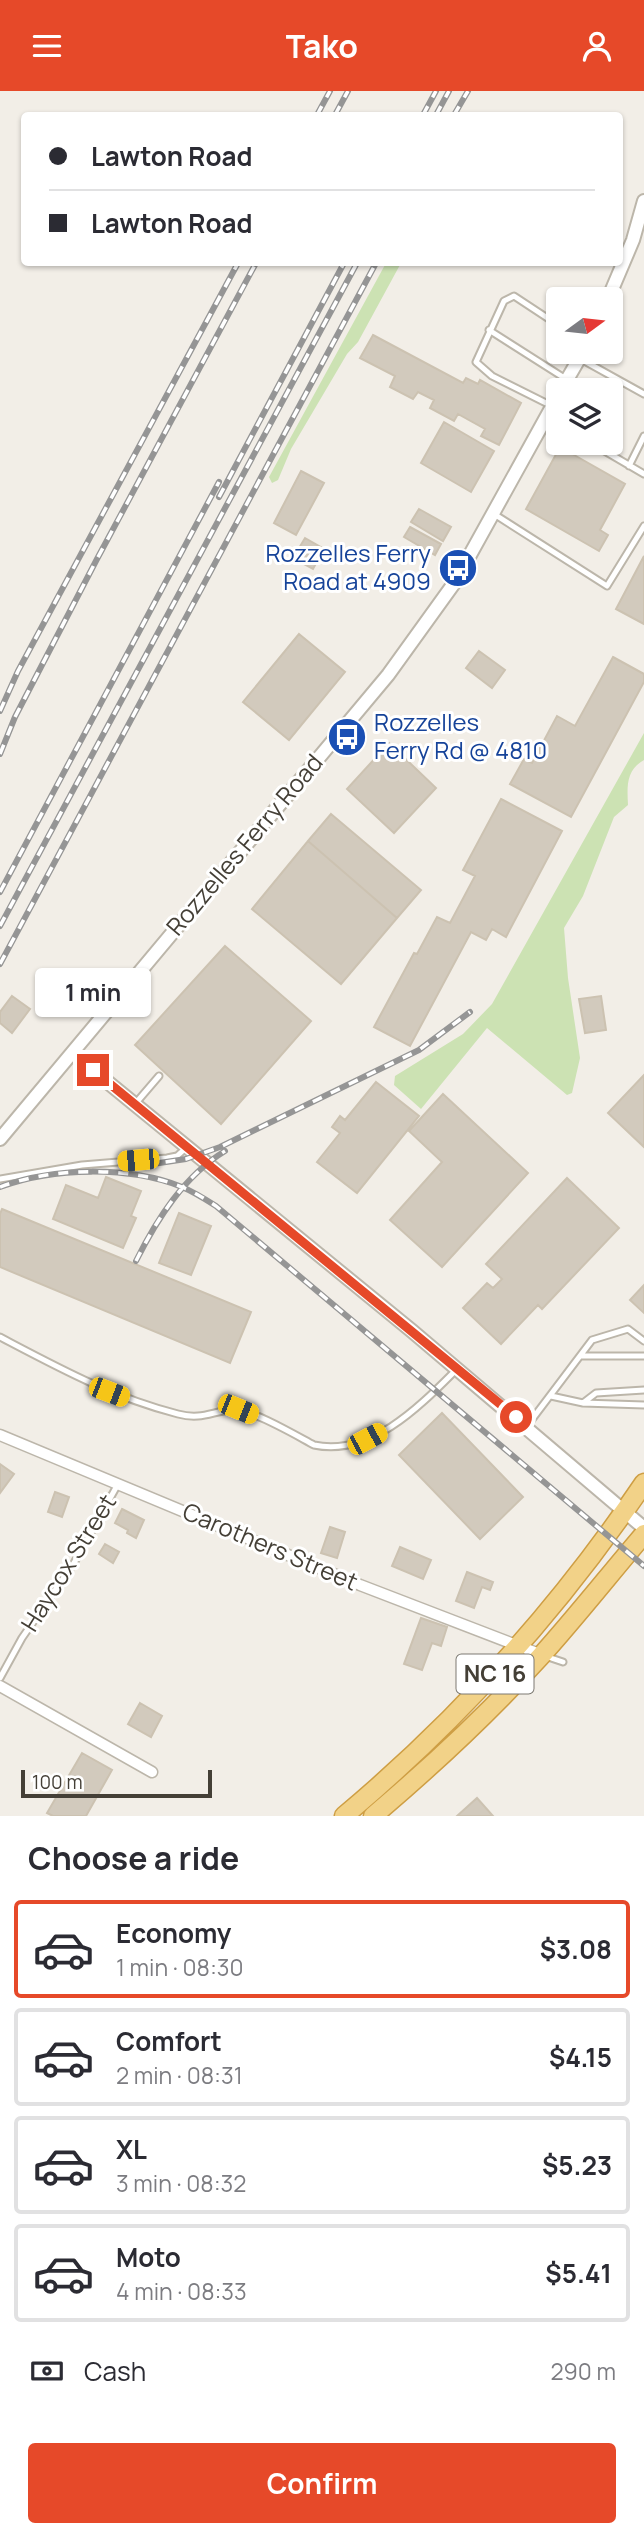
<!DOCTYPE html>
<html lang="en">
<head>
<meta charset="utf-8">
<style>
	body { margin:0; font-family:Manrope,sans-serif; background:#f7f7f7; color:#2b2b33; height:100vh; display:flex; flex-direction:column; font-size:26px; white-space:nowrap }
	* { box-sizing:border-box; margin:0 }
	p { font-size:23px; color:#7c7c81 }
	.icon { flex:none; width:38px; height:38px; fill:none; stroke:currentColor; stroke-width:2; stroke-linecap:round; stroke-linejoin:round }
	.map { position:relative; height:1725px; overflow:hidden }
	.side { display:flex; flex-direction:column; background:#fff; flex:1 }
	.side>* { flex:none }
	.hud { position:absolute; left:21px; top:21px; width:602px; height:154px; border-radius:7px; box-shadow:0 2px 5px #0004; display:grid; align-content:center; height:154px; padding:0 28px; background:#fff }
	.needle { width:46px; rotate:75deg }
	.tools { position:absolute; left:546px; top:196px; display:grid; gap:14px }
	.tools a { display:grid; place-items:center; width:77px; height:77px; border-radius:7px; background:#fff; box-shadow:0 2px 5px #0004; font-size:35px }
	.scale { position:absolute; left:21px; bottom:18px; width:191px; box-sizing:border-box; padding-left:7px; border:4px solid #443f36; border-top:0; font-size:19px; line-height:24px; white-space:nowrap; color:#443f36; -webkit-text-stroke:5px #fff; paint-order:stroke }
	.end { position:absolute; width:32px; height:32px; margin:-16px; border:9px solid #e64929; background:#fff; box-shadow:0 0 0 4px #fff }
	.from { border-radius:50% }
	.bubble { position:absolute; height:49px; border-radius:7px; background:#fff; box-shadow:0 2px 5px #0004; font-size:23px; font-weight:700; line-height:49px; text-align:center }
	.car { position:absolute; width:21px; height:42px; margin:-21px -10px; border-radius:9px; box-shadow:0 0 5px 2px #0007; background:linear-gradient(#f5c518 24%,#345 0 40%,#f5c518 0 76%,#345 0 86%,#f5c518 0) }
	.hud b { display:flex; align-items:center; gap:24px; height:66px; font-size:26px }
	.hud b+b { border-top:2px solid #e1e1e2 }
	.hud i { width:18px; height:18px; background:#2b2b33 }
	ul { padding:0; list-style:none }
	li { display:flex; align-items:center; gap:21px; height:98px; margin:0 14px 10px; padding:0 14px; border:4px solid #e1e1e2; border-radius:7px }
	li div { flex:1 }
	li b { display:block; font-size:26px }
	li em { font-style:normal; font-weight:700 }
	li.selected { border-color:#e64929 }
	li>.icon { width:63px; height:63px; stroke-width:1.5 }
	h2 { padding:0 28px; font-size:32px; line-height:84px }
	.pay { display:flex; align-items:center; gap:18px; height:77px; padding:0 28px; font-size:26px }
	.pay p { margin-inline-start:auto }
	.cta { display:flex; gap:14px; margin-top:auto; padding:14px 28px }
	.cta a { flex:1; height:80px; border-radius:7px; background:#e64929; color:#fff; font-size:28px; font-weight:700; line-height:80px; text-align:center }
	header { display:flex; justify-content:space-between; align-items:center; height:91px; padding:0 28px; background:#e64929; color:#fff; font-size:32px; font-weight:700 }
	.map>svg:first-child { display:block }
	.green { fill:#cce2b3 }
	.building { fill:#d2cabd; stroke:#ccc2b1; stroke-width:2 }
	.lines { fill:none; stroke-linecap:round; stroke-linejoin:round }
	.service-casing { stroke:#bcb6aa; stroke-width:9 }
	.minor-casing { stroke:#bcb6aa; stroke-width:13 }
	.tertiary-casing { stroke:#bcb6aa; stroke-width:16 }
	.trunk-casing { stroke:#ce9e44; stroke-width:21 }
	.service { stroke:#fff; stroke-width:5 }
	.minor { stroke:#fff; stroke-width:10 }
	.tertiary { stroke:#fff; stroke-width:12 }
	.trunk { stroke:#f2d288; stroke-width:18 }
	.rail-casing { stroke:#959595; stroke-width:6 }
	.rail { stroke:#fff; stroke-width:3.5; stroke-dasharray:10; stroke-linecap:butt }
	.route { stroke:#e64929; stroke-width:9 }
	.labels { text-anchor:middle; stroke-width:6; stroke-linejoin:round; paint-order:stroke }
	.shield { fill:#fff; stroke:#7c7972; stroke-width:2 }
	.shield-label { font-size:23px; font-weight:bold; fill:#443f36 }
	.transit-label { font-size:24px; fill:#164399; stroke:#fff; text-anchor:end }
	.street-label { font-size:24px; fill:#443f36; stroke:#fff }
</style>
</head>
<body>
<header><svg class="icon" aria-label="menu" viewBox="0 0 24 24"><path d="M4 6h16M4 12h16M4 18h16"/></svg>Tako<svg class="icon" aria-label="person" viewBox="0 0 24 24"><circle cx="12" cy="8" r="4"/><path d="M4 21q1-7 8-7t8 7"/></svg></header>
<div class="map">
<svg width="644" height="1725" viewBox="0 0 644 1725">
	<rect width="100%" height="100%" fill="#f2eee7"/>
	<path class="green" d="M386,172H401L358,251L347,263L291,358L278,389L272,392L269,386Z
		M644,642V669C626,679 627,695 628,714L614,726L583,805L564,837L568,887L580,967L572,1002L567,1004L487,937L421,1018L394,994L395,985L463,943L492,913Z"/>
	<path class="building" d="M373,244L463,292L466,287L478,293L480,289L521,312L499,354L481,345L485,338L458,323L454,330L430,317L434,309L418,301L413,308L390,296L395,285L360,267Z
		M444,331L494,360L471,401L421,372Z
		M560,356L625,393L600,439L608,444L599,460L526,418Z
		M301,380L324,392L296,444L274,432Z
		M419,418L451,436L443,450L411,431Z
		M410,436L441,453L435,464L404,446Z
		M305,447L324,458L313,478L293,467Z
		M644,465V533L616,518Z
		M299,543L345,581L289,649L243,611Z
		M479,560L505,579L492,597L466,577Z
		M613,566L644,583V591L571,726L510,693L524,668L532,672L557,625L575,635Z
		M389,652L436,697L394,742L347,698Z
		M501,708L562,740L506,846L492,838L486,849L471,841L410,955L374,936L414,862L417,863L437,826L450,832L475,785L463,779Z
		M331,723L421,799L397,827L308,750Z
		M308,750L397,827L341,893L252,818Z
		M225,855L311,930L221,1033L135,954Z
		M12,905L30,918L12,942L0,932V921Z
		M601,905L606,939L585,942L579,908Z
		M644,984V1056L608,1022Z
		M376,991L419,1025L357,1102L317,1071L340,1042L332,1036L340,1025L345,1029Z
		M443,1003L528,1082L442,1176L390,1129L442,1071L409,1040Z
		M106,1086L141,1100L131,1125L136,1127L123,1157L53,1128L66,1094L98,1107Z
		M567,1087L619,1137L542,1218L538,1214L501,1253L463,1217L487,1192L493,1197L502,1188L486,1173Z
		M2,1118L251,1221L230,1272L0,1176V1123Z
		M179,1122L211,1135L191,1184L159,1172Z
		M644,1194V1222L630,1209Z
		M442,1322L523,1406L480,1448L399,1364Z
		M0,1373L14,1383L0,1402Z
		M55,1401L69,1406L62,1426L48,1421Z
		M122,1418L144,1429L136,1447L127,1442L128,1439L115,1432Z
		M330,1436L345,1441L337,1467L321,1462Z
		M105,1453L119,1461L113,1472L99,1463Z
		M400,1456L431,1469L423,1488L392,1475Z
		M467,1481L493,1491L490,1499L482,1496L474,1517L456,1510Z
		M421,1527L447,1536L441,1555L432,1552L422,1579L404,1573Z
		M140,1612L162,1625L151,1646L128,1633Z
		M82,1662L112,1679L86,1725H53L47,1722Z
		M477,1707L493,1725H457Z"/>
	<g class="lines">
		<g class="service-casing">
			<path id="service" d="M489,239L566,288
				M579,267L644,303
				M552,315L492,285L476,271L504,210L514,205L558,234
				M547,325L558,332
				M591,352L644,383
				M629,375L644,345
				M494,423L607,495L644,435
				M135,1013L159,985
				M0,1088L82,1074L167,1067L177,1065L187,1056
				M0,1246C59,1277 112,1306 178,1323C204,1330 215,1318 236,1319C253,1319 297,1345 314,1354C371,1366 420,1315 456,1279
				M581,1265H644
				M551,1305L583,1312L644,1314
				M583,1312L596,1302L644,1299
				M527,1335L592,1249L628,1238L644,1250
				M545,1565L563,1571
				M0,1587L22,1547L74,1472L118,1393"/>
		</g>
		<g class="minor-casing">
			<path id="minor" d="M0,1344L360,1494L542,1564
				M0,1595L152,1681"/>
		</g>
		<g class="tertiary-casing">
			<path id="tertiary" d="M608,208L633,149L644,110
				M561,299L583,261
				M72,962L412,1240L644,1437
				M0,1048L388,584L455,491L558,305"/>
		</g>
		<g class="trunk-casing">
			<path id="trunk" d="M344,1725C461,1627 558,1519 644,1392
				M373,1725C432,1675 488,1623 540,1566C576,1526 609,1484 644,1443"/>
		</g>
		<use href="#service" class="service"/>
		<use href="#minor" class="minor"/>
		<use href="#tertiary" class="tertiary"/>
		<use href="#trunk" class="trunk"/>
		<g class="rail-casing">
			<path id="rail" d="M317,24L330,0
				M335,24L348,0
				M423,24L436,0
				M436,24L449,0
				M454,24L468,0
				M219,406L344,172
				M0,620L18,580L238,172
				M0,663L15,626L97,468L256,172
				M0,801L219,391
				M0,835L357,172
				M0,873L376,172
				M126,1077L186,1068L220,1056L419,959L470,921
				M0,1096C53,1076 130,1075 182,1096C194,1101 205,1108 216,1115L644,1475
				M136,1170C157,1128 184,1085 225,1060"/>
		</g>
		<use href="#rail" class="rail"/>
	</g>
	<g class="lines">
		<path class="route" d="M93,979L516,1326"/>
	</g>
	<defs>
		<g id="bus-disc" transform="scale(2.0125)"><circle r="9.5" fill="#1a4fb4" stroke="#fff"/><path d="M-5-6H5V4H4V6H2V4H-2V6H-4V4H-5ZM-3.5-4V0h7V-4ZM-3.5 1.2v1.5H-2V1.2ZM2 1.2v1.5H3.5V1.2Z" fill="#fff"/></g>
	</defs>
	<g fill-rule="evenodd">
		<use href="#bus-disc" x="458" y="477"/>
		<use href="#bus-disc" x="347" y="646"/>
	</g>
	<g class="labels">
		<rect class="shield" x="456.5" y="1563.5" width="77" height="39" rx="5"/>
		<g class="shield-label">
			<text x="495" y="1591">NC 16</text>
		</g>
		<g class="transit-label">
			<text x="431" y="471">Rozzelles Ferry<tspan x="431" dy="28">Road at 4909</tspan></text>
			<text x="374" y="640" text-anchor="start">Rozzelles<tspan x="374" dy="28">Ferry Rd @ 4810</tspan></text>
		</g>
		<g class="street-label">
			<text transform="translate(245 754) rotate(-50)" y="8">Rozzelles Ferry Road</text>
			<text transform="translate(270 1456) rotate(23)" y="8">Carothers Street</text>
			<text transform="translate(69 1472) rotate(-58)" y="8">Haycox Street</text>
		</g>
	</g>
</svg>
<div class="tools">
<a><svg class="needle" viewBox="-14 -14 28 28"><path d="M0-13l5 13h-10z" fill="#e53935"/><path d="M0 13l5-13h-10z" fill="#7c7c81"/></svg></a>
<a><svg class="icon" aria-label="layers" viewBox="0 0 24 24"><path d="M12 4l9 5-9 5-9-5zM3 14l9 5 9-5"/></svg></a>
</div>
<div class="scale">100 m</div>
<i class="end from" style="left:516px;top:1326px"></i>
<i class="end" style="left:93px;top:979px"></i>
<div class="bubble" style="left:35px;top:877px;width:116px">1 min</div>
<i class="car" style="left:138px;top:1069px;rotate:265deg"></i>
<i class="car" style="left:109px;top:1301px;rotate:111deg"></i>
<i class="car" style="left:238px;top:1318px;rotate:112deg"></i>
<i class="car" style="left:367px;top:1348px;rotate:62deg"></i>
<div class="hud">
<b><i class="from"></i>Lawton Road</b>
<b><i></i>Lawton Road</b>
</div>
</div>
<section class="side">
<h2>Choose a ride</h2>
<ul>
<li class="selected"><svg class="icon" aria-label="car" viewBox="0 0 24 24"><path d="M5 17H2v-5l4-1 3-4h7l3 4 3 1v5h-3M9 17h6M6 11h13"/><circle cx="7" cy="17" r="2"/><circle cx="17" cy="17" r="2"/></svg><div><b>Economy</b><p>1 min · 08:30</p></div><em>$3.08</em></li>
<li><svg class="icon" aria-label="car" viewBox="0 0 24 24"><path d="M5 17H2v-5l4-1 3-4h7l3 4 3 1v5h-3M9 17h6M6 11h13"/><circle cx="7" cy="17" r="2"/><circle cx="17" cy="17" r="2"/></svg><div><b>Comfort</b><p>2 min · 08:31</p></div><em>$4.15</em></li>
<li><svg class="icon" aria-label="car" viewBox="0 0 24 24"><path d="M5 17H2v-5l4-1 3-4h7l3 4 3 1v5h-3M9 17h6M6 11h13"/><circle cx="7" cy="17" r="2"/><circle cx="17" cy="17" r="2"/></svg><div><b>XL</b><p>3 min · 08:32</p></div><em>$5.23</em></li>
<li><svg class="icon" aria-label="car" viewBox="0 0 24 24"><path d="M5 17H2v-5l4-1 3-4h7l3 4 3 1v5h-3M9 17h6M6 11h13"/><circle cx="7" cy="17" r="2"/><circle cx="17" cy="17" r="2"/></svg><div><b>Moto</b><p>4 min · 08:33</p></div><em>$5.41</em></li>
</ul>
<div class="pay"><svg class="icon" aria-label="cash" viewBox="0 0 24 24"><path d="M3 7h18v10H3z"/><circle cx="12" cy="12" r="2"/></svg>Cash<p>290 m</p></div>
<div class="cta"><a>Confirm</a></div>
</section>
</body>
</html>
